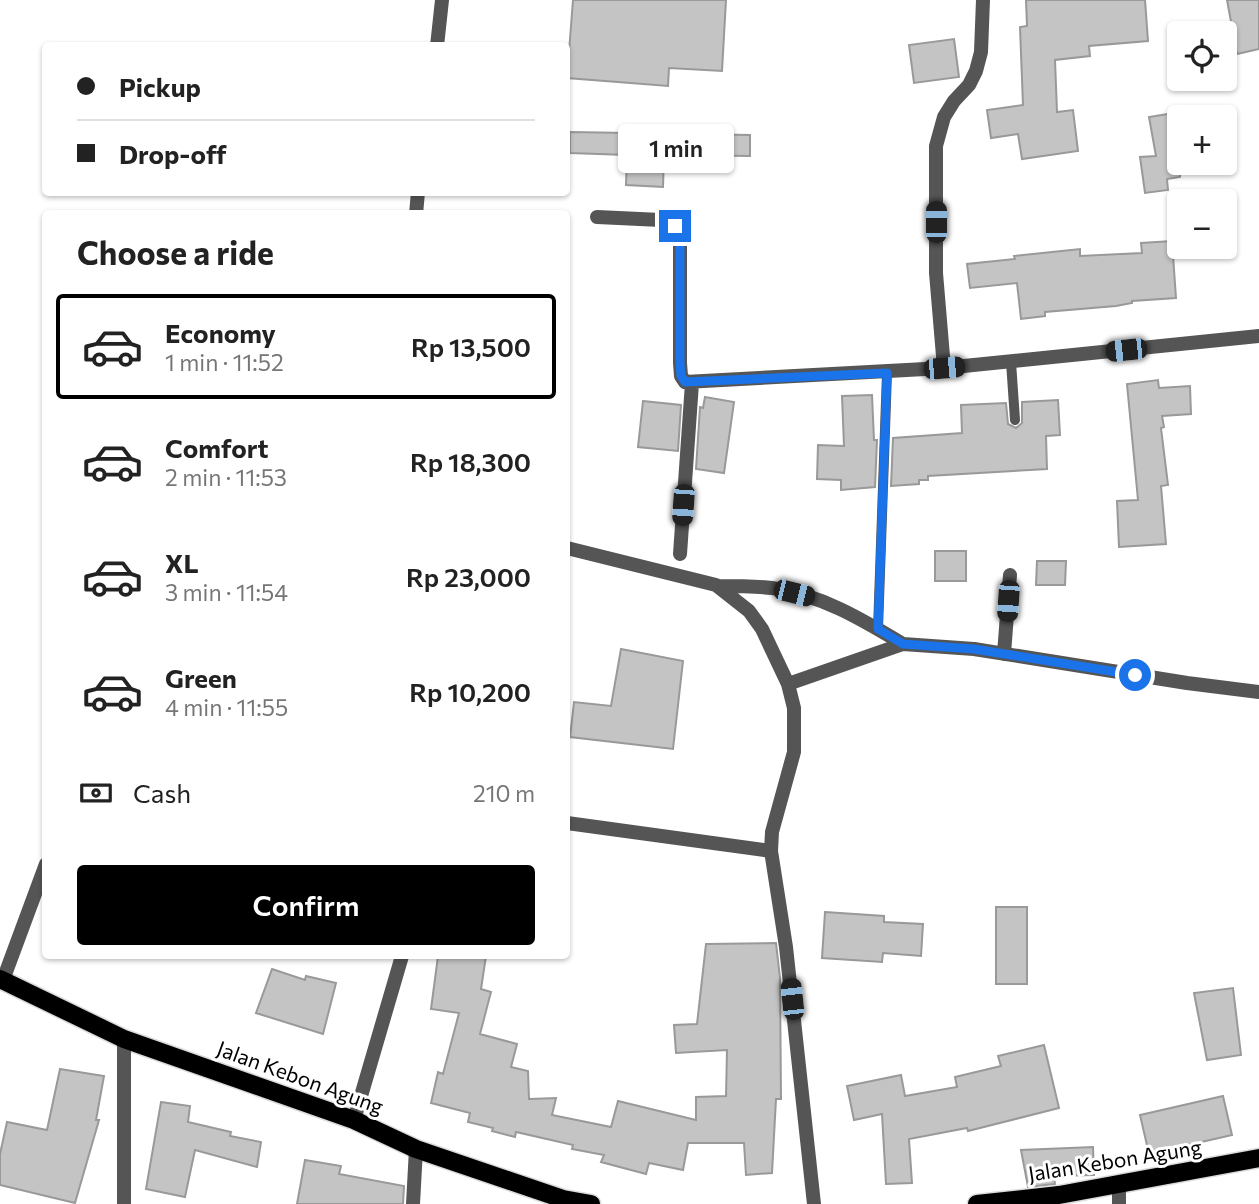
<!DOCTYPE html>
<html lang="en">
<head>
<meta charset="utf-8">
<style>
	body { margin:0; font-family:Commissioner,sans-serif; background:#f6f6f6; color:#222; height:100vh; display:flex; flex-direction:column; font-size:26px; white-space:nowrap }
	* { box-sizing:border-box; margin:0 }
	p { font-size:23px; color:#767676 }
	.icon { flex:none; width:38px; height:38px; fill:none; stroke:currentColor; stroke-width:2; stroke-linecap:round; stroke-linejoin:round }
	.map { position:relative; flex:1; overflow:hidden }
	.panel { position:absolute; left:42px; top:210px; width:528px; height:749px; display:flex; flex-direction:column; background:#fff; border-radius:7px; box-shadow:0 2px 5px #0004 }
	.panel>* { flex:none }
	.top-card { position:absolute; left:42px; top:42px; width:528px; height:154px; border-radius:7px; box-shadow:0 2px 5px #0004; display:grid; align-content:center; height:154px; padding:0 35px; background:#fff }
	.buttons { position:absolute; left:1167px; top:21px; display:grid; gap:14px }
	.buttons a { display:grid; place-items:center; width:70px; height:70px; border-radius:7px; background:#fff; box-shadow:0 2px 5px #0004; font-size:35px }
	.end { position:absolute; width:32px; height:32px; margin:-16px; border:9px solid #1a73e8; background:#fff; box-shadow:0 0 0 4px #fff }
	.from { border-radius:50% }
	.bubble { position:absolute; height:49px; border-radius:7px; background:#fff; box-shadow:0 2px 5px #0004; font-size:23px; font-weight:600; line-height:49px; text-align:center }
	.car { position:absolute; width:21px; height:42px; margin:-21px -10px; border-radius:9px; box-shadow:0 0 5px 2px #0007; background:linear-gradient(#222 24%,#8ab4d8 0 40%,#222 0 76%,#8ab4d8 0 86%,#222 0) }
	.top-card b { display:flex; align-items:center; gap:24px; height:66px; font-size:26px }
	.top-card b+b { border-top:2px solid #e0e0e0 }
	.top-card i { width:18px; height:18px; background:#222 }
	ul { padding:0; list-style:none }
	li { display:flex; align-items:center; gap:21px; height:105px; margin:0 14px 10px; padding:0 21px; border:4px solid transparent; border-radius:7px }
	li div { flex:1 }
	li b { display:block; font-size:26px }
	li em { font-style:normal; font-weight:600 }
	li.active { border-color:#000 }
	li>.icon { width:63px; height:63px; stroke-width:1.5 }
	h2 { padding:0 35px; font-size:32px; line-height:84px }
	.pay { display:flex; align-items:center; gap:18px; height:77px; padding:0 35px; font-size:26px }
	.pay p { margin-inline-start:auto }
	.cta { display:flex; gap:14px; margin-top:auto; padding:14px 35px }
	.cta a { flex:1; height:80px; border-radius:7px; background:#000; color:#fff; font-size:28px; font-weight:600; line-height:80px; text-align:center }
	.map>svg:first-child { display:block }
	.building { fill:#c4c4c4; stroke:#999; stroke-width:2 }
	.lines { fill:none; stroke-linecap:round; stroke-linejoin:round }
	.primary-casing { stroke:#dbdbdb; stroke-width:21 }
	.lane { stroke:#555; stroke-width:10 }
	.street { stroke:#555; stroke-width:14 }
	.primary { stroke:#000; stroke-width:18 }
	.route { stroke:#1a73e8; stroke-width:9 }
	.labels { text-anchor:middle; stroke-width:6; stroke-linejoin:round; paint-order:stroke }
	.street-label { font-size:21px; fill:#000; stroke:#fff }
</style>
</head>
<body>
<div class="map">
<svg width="1259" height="1204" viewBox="0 0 1259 1204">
	<rect width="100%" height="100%" fill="#fff"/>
	<path class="building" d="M573,0H726L722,71L669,68L668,86L567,78Z
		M1026,0H1145L1148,41L1089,46L1090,56L1055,60L1057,112L1073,110L1078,151L1022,159L1018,134L991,138L987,110L1023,105L1020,27L1027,26Z
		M1227,0H1259V49L1237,54Z
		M954,39L959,77L914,83L909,45Z
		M1180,112V177L1167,179L1168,190L1145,193L1140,157L1156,156L1149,117Z
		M570,132L750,135V156L664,155L663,187L626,185L627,155L570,153Z
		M1172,241L1176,298L1132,301V303L1116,306L1045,312V316L1021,319L1017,283L970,288L967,264L1015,259L1014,256L1080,249V256L1142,253L1141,243Z
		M1158,380L1159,388L1190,386L1191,414L1162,416L1164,427L1161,428L1168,485L1161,486L1166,544L1119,547L1117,501L1138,500L1127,384Z
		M872,395L874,440H877L875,487L841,490V480L817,479L818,445L844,446L842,396Z
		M705,397L734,402L724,473L696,469L700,407L703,408Z
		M1058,400L1060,435L1046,436L1047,469L928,476V480H919V484L891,486L893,438L962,433L961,405L1006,403L1008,424L1016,428L1022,423V402Z
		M643,401L681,405L678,451L638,447Z
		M935,551H966V581H935Z
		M1037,561H1066L1065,585H1036Z
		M621,649L683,661L673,749L570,737L574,702L611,706Z
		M996,907H1027V984H996Z
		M825,912L884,916V922L923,924L921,956L883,953L882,962L822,958Z
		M776,943L780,978L781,1099H776L772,1173L746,1175L744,1143H688L683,1170L649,1163L646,1174L601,1162L604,1155L572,1149L573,1145L516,1132L515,1137L492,1131L493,1128L468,1122L470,1113L431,1103L438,1072L443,1074L459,1013L431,1009L438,956H486L481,989L491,992L480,1034L517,1044L511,1067L528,1071L529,1099L556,1098L552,1115L611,1127L618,1101L696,1120V1097L726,1096L727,1050L676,1053L674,1025L697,1024L706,944Z
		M272,969L305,980L306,976L336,983L323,1034L256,1013Z
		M1233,988L1241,1055L1207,1060L1194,993Z
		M1044,1045L1059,1108L968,1131L967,1128L909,1139L912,1183L886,1184L882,1114L854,1120L847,1086L901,1075L905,1096L957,1087L955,1077L1001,1066L998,1056Z
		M60,1069L104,1076L96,1120H99L75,1203L0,1185V1154L7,1122L47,1130Z
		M1223,1096L1232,1135L1149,1154L1140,1115Z
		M161,1102L190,1106L188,1122L231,1132L230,1136L261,1142L257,1167L195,1150L185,1197L146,1189Z
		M1093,1147L1094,1175L1054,1176L1055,1184L1028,1187L1021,1150Z
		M305,1160L341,1166L339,1174L404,1186L403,1204H297Z"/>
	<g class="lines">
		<g class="primary-casing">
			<path id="primary" d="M0,979L124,1039L354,1120L416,1149L563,1199L591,1204
				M977,1204L1059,1195L1259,1158"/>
		</g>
		<path class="lane" d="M1011,362L1015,420
			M878,629L887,373"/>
		<path class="street" d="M983,0L981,52L976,71L969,85L954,101L944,117L936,146V273L944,368L1259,336
			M437,46L442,0
			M416,214L418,192
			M597,217L661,220L675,226L680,238V363L681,376L685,382L944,368
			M567,548L716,585L749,611L762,629L788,684L903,644L974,649L1187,683L1259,692
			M680,554L692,383
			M717,586C736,586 754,586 772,588C820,594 863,620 903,644
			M1004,654L1010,575
			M788,684L794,708V752L772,832L771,851L786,947L814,1204
			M567,823L771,851
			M3,980L46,864
			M354,1120L402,956
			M124,1204V1039
			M413,1204L416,1149
			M1119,1204V1184"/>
		<use href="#primary" class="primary"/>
	</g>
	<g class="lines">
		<path class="route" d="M675,226L680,238V363L681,376L685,382L887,373L878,629L903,644L974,649L1135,675"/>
	</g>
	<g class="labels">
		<g class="street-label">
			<text transform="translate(300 1078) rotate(20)" y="7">Jalan Kebon Agung</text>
			<text transform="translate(1115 1161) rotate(-9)" y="7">Jalan Kebon Agung</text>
		</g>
	</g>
</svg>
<div class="buttons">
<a><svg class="icon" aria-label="locate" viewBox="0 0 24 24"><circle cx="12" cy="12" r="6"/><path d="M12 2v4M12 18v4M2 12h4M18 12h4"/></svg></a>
<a>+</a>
<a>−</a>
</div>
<i class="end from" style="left:1135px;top:675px"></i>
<i class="end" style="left:675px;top:226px"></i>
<div class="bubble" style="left:618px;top:124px;width:116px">1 min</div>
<i class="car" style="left:936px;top:222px;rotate:0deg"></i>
<i class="car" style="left:1126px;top:350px;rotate:264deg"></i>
<i class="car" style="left:944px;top:368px;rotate:85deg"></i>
<i class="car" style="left:683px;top:505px;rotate:184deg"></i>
<i class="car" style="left:794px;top:593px;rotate:104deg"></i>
<i class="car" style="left:1008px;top:601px;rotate:184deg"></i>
<i class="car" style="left:792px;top:999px;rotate:354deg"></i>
<div class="top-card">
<b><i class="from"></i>Pickup</b>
<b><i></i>Drop-off</b>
</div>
<section class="panel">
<h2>Choose a ride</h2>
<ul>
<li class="active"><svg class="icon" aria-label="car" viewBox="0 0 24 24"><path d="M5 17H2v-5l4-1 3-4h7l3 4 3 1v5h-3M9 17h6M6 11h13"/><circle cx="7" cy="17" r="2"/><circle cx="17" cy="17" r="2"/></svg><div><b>Economy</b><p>1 min · 11:52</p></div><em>Rp 13,500</em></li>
<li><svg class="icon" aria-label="car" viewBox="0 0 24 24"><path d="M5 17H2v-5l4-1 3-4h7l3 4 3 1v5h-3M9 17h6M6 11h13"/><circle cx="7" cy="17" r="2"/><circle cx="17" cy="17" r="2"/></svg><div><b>Comfort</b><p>2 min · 11:53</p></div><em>Rp 18,300</em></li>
<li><svg class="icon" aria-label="car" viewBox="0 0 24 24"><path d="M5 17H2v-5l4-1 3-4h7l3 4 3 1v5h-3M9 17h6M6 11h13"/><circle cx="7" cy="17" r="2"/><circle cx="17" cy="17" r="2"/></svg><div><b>XL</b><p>3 min · 11:54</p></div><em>Rp 23,000</em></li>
<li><svg class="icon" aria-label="car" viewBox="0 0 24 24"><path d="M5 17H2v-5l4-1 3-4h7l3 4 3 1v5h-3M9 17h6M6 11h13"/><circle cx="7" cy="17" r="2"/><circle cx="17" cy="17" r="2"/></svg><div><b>Green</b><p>4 min · 11:55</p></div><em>Rp 10,200</em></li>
</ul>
<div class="pay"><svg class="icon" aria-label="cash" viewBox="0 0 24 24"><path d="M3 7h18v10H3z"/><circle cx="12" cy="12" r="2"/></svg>Cash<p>210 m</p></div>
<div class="cta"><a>Confirm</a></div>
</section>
</div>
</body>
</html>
